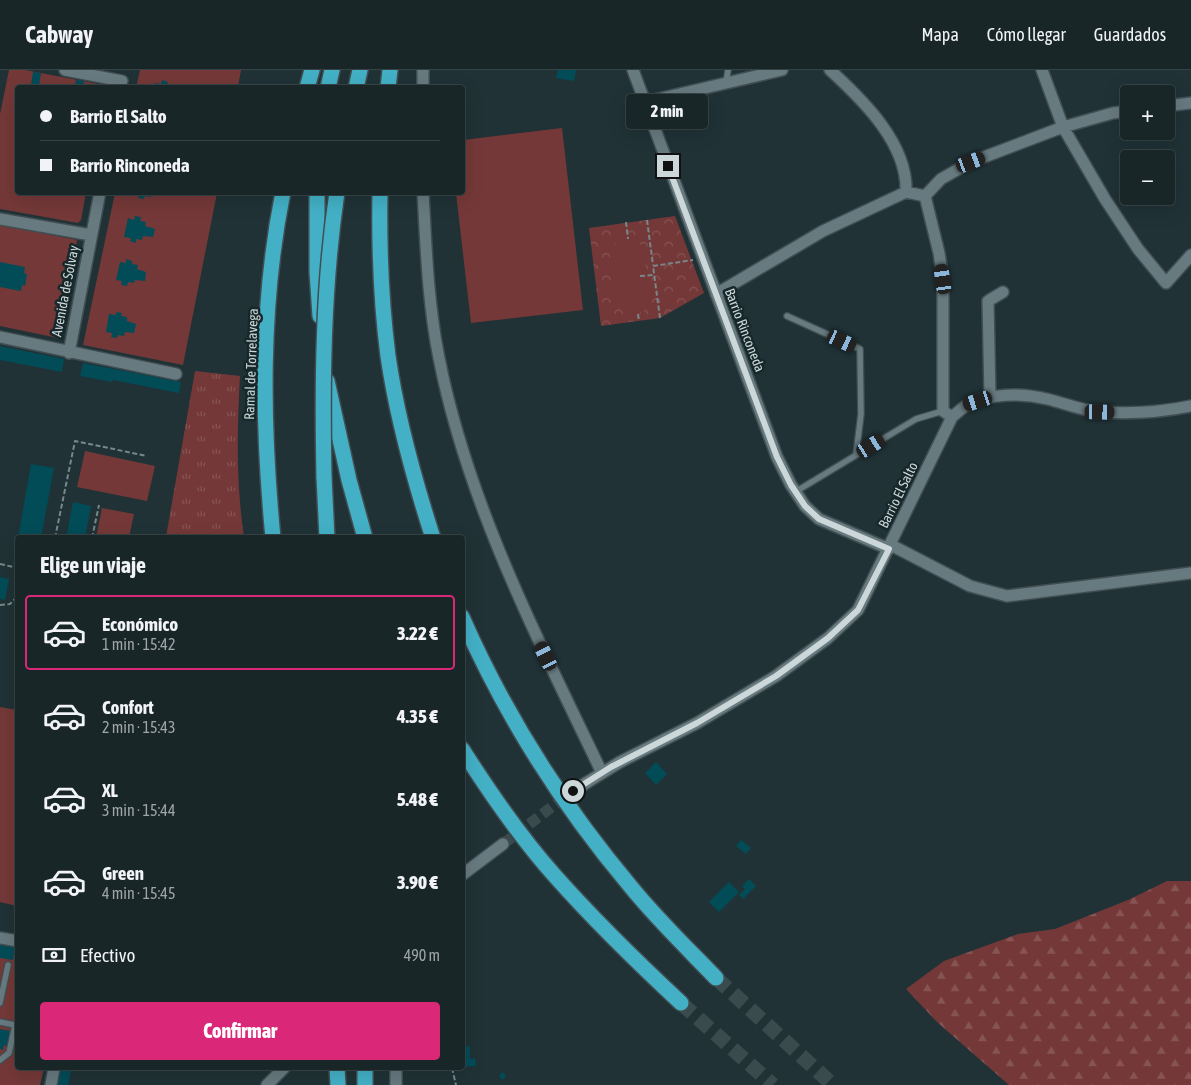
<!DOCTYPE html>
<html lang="es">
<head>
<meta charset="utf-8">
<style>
	body { margin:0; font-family:"Asap Condensed",sans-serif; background:#253234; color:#f1f3f6; height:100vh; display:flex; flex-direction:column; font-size:19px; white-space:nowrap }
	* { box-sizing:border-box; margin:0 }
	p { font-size:16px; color:#9fa5a8 }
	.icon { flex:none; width:28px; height:28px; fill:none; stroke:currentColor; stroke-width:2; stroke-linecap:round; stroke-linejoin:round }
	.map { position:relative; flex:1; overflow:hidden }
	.sheet { position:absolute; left:15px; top:465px; width:450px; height:535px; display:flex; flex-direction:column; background:#182628; border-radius:5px; box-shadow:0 5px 20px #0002,0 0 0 1px #364345 }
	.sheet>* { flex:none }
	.hud { position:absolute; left:15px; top:15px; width:450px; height:110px; border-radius:5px; box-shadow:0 5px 20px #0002,0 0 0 1px #364345; display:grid; align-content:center; height:110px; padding:0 25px; background:#182628 }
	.buttons { position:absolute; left:1120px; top:15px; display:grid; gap:10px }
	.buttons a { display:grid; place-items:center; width:55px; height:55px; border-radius:5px; background:#182628; box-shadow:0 5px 20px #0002,0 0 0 1px #364345; font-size:25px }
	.end { position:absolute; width:22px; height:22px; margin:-11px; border:6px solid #ccd7d9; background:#111; box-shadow:0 0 0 2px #111 }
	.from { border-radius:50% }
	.bubble { position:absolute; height:35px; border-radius:5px; background:#182628; box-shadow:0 5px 20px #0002,0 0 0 1px #364345; font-size:16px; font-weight:800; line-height:35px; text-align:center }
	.car { position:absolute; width:15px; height:30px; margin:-15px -8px; border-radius:6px; box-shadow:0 0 4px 1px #0007; background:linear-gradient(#222 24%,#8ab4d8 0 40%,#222 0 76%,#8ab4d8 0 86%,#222 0) }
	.hud b { display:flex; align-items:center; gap:18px; height:48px; font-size:19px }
	.hud b+b { border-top:1px solid #364345 }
	.hud i { width:12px; height:12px; background:#f1f3f6 }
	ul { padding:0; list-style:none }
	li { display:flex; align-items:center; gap:15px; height:75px; margin:0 10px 8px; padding:0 15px; border:2px solid transparent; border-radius:5px }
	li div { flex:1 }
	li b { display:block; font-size:19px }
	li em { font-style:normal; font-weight:800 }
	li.selected { border-color:#db2777 }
	li>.icon { width:45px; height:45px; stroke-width:1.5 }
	h2 { padding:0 25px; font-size:22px; line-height:60px }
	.pay { display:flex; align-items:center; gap:12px; height:55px; padding:0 25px; font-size:19px }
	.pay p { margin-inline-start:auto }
	.cta { display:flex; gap:10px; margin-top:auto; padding:10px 25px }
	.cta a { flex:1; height:58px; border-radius:5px; background:#db2777; color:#fff; font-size:20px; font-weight:800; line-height:58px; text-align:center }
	header { display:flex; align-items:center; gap:30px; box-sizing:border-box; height:70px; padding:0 25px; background:#182628; border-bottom:1px solid #364345 }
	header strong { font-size:24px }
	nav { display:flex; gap:28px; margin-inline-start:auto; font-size:18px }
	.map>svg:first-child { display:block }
	.grass { fill:url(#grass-tufts) }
	.forest { fill:url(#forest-firs) }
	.park { fill:url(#park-crowns) }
	.garden { fill:#743838 }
	.building { fill:#024c58 }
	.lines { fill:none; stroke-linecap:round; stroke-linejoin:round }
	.minor-tunnel { stroke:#3a4b4e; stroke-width:11; stroke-dasharray:11 5.5; stroke-linecap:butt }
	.motorway-tunnel { stroke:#3a4b4e; stroke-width:15; stroke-dasharray:15 8; stroke-linecap:butt }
	.service-casing { stroke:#404e52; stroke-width:8 }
	.minor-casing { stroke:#404e52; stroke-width:14 }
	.motorway-casing { stroke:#404e52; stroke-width:18 }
	.path { stroke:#78878a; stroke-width:2; stroke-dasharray:5 2.5; stroke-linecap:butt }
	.service { stroke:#677a7f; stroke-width:5.5 }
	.minor { stroke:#677a7f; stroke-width:11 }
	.motorway { stroke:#43b0c6; stroke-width:15 }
	.motorway-bridge-casing { stroke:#404e52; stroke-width:18; stroke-linecap:butt }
	.motorway-bridge { stroke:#43b0c6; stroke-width:15 }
	.route { stroke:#ccd7d9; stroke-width:6 }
	.labels { text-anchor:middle; stroke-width:5; stroke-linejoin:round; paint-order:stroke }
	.street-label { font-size:14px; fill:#ccd7d9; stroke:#17282b }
</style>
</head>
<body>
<header>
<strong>Cabway</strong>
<nav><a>Mapa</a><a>Cómo llegar</a><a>Guardados</a></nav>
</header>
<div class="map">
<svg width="1191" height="1015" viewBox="0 0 1191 1015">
	<defs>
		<pattern id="grass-tufts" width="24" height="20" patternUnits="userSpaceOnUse" patternTransform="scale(1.25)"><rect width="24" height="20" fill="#743838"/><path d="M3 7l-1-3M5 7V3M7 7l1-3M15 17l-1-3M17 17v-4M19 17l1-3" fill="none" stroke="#875454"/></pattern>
		<pattern id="forest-firs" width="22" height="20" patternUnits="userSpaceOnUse" patternTransform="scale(1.25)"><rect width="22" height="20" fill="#743838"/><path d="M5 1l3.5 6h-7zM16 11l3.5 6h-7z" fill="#875454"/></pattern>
		<pattern id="park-crowns" width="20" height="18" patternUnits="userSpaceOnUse" patternTransform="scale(1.25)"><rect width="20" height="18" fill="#743838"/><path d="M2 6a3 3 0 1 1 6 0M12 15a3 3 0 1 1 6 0" fill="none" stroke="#875454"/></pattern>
	</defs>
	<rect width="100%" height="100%" fill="#203236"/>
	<path class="grass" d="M195,301L240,306C237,360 236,414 244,467H166Z"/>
	<path class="forest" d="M1167,811H1191V1015H1009L937,952L906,919L944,891L1018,864L1055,859L1128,830Z"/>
	<path class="park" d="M675,146L704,223L660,248L601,256L589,158Z"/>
	<path class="garden" d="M9,0H25L104,15L106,17L18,18V122L86,123L81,150L78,153L0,139V44Z
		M140,0H241L238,17L136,18Z
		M562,58L583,240L471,253L456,123L462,122L463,70Z
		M115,123H217L183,295L83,275Z
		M0,155L77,170L58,268L0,256Z
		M628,169L638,171L644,180L649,231L646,239L638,244H625L615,234L610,184L617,172Z
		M85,381L155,396L147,431L77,417Z
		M102,438L134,444L129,467H96Z
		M0,637L17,640V836L0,832Z
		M0,875L17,878L18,998H44L40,1015H0Z"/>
	<path class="building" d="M558,0H576L574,11L556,8Z
		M33,2L41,3L39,16L31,15Z
		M76,10L84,11L83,18H74Z
		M162,10L168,12L167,15L175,18H155V13L161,14Z
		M133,122H152L151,127L145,126L144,129L138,128L139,125Z
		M135,146L141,147L140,151L146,152L145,156L155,159L153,167L143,166L142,170L136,169V173L130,171L131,168L124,167L128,148L134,150Z
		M126,189L132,191V194L138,195L137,199L146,202L145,211L135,210L134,213L128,212L127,216L121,215L122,211L116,210L120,192L126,193Z
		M0,192L25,197L24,203L27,204L25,216L22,215L21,221L0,217Z
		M116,242L122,243L121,246L127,247V251L136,254L134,263L125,262L124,266L118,265L117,268L111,267L112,263L106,262L109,244L116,245Z
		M0,276L64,289L62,302L0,290Z
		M83,293L181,312L179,323L113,310L112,312L80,306Z
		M31,394L54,398L41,468H18Z
		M73,432L91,436L85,468H66Z
		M0,507L9,509L5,530L0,529Z
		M656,692L667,704L656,715L645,703Z
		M741,770L751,778L746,784L736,776Z
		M749,809L756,816L743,829L739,825L745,819L742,816Z
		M729,812L739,822L719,842L709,832Z
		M0,875L18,878V885L14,884L13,890L0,888Z
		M0,959L10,961L7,976L4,975L3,980L0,979Z
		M470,976V989L475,988L476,996L462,997V977Z
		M58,998L71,1000L68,1015H55Z
		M502,1002L506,1005L503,1010L499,1007Z"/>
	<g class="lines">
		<path class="minor-tunnel" d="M503,774L569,724"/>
		<path class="motorway-tunnel" d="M716,908L833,1015
			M681,933L773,1015"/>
		<g class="service-casing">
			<path id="service" d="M726,13L728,0
				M787,246L860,279L861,344L856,385
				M795,422L916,349L943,341
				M0,933L8,895
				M0,952L15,955L9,983L0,990"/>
		</g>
		<g class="minor-casing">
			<path id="minor" d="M65,0L122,11
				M633,0L777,387L791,415L805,436L819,449L889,479
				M830,0C863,30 908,74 906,122
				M1042,0L1063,57L1105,129L1138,179L1166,213L1191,185
				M423,18V0
				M645,32L782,0
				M1166,36L1191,33
				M423,122C426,177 428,234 439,288C468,435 538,569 602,703
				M925,126L939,183L943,209V341L952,347
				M925,126L941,109L971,92L1063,57L1113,43L1129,41
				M0,149L91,165
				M716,224L823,161L906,122L925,126
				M0,267L176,304
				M69,283L100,122
				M990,327L988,231L1003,222
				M891,475L970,516L1007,526L1191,503
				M573,721L620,692L697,653L776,606L828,568L858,540L952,347C957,343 962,338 967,335C989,323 1022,323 1047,329C1064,333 1080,340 1099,342C1129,344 1162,342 1191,336
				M462,805L503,774
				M0,868L18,871
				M51,1015L54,998
				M267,1015L284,998
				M396,1015V998"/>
		</g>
		<g class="motorway-casing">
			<path id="motorway" d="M307,18L312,0
				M328,18L332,0
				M356,18L360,0
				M388,18L390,0
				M317,122V202L320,246
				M380,122C379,177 381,232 388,286C397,348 414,409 433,468
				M327,311L349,410L365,468
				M324,407L327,468
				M273,468C262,353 260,236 283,122
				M462,547C505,645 562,735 631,817C657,849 687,878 716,908
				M462,679C490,723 520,767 555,806C594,850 637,892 681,933
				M337,998L338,1015
				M365,1015V998"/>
		</g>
		<path class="path" d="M647,150L653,195
			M626,152L628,169
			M640,206L654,205
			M638,244L639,251
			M660,248L653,196L693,190
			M55,468L75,371L147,386
			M92,468L99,435
			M0,494L18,498
			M0,535L10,534L15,529L18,510
			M452,998L456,1015"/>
		<use href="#service" class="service"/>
		<use href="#minor" class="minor"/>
		<use href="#motorway" class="motorway"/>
		<g class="motorway-bridge-casing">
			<path id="motorway-bridge" d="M324,407C322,312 323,217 337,122"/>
		</g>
		<use href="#motorway-bridge" class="motorway-bridge"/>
	</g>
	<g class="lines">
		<path class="route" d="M573,721L611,697L697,653L776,606L828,568L858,540L889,479L819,449L805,436L791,415L777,387L668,96"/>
	</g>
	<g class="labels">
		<g class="street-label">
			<text transform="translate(65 221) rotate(-79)" y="5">Avenida de Solvay</text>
			<text transform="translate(745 260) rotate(69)" y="5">Barrio Rinconeda</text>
			<text transform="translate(251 294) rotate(-88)" y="5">Ramal de Torrelavega</text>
			<text transform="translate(898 425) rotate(-64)" y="5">Barrio El Salto</text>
		</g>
	</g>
</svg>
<div class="buttons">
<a>+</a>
<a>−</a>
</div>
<i class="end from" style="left:573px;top:721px"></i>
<i class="end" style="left:668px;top:96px"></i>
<div class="bubble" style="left:626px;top:24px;width:82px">2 min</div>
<i class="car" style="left:971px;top:92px;rotate:69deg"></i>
<i class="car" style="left:943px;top:209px;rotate:352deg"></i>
<i class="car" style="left:842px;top:271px;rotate:115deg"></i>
<i class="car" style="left:978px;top:331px;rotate:252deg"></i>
<i class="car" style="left:1100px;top:342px;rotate:91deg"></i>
<i class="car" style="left:871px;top:376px;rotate:59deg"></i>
<i class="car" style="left:546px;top:586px;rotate:334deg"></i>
<div class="hud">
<b><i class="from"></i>Barrio El Salto</b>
<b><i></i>Barrio Rinconeda</b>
</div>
<section class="sheet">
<h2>Elige un viaje</h2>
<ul>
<li class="selected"><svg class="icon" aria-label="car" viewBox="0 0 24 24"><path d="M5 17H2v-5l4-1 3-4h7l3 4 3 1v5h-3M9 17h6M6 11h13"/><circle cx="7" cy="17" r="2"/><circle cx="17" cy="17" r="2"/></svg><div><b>Económico</b><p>1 min · 15:42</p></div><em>3.22 €</em></li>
<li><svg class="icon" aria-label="car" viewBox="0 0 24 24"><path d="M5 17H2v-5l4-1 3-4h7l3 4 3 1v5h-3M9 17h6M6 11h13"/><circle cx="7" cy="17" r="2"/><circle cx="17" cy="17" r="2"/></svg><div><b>Confort</b><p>2 min · 15:43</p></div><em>4.35 €</em></li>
<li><svg class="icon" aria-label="car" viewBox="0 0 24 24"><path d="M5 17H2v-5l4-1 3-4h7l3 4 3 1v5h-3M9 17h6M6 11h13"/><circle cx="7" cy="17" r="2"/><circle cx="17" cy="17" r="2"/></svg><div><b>XL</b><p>3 min · 15:44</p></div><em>5.48 €</em></li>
<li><svg class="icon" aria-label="car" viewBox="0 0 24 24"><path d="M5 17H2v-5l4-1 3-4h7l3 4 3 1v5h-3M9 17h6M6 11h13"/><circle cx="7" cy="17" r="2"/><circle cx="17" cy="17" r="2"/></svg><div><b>Green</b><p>4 min · 15:45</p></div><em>3.90 €</em></li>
</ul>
<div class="pay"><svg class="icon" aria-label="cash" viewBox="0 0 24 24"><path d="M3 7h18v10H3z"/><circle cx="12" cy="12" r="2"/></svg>Efectivo<p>490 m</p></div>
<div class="cta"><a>Confirmar</a></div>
</section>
</div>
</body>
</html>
